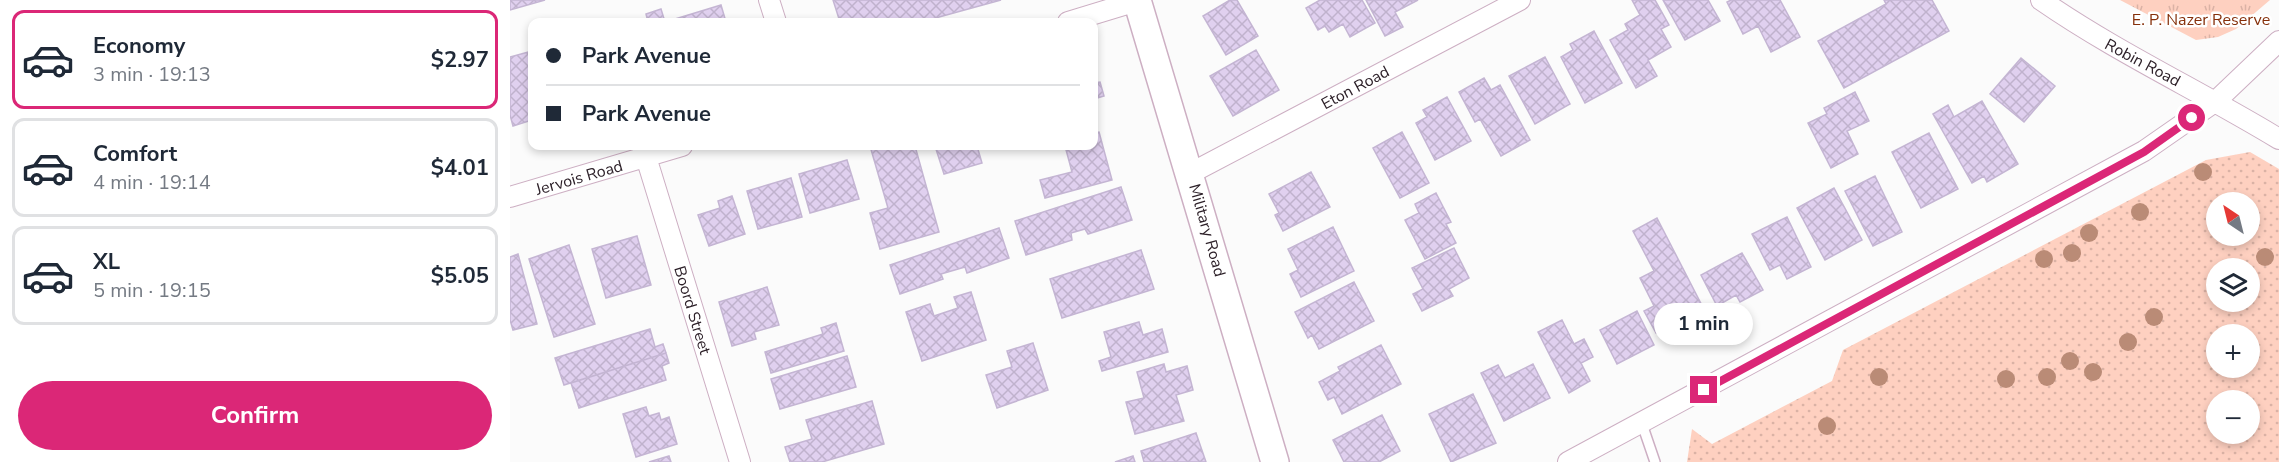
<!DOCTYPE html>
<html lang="en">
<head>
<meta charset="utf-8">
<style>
	body { margin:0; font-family:"Nunito Sans",sans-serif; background:#f6f6f7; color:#1f2937; height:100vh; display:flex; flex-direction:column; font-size:22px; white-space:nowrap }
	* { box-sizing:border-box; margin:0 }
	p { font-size:20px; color:#747a83 }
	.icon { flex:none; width:33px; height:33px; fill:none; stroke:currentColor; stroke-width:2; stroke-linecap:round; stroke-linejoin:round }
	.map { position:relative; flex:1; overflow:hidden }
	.drawer { display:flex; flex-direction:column; background:#fff; width:510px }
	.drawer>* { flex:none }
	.guide { position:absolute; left:18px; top:18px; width:570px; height:132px; border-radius:12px; box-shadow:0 3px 9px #0003; display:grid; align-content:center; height:132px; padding:0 18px; background:#fff }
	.needle { width:39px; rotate:325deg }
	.buttons { position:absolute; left:1696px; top:192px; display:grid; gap:12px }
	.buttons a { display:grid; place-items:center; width:54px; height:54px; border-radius:50%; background:#fff; box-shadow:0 3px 9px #0003; font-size:30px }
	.end { position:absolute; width:27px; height:27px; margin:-14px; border:8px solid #db2777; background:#fff; box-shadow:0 0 0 3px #fff }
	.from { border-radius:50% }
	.bubble { position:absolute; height:42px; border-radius:21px; background:#fff; box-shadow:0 3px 9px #0003; font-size:20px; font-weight:700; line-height:42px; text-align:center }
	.guide b { display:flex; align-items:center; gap:21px; height:57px; font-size:22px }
	.guide b+b { border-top:2px solid #e0e1e3 }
	.guide i { width:15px; height:15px; background:#1f2937 }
	ul { padding:10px 0 0; list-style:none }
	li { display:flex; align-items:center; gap:18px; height:99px; margin:0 12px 9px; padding:0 6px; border:3px solid #e0e1e3; border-radius:12px }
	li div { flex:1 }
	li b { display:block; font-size:22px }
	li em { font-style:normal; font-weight:700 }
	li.active { border-color:#db2777 }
	li>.icon { width:54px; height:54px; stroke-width:1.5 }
	.primary-button { display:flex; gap:12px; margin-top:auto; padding:12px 18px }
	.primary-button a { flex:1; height:69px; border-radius:36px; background:#db2777; color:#fff; font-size:24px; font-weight:700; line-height:69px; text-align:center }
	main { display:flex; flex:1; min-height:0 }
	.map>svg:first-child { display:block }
	.grass { fill:url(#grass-dots); fill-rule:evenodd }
	.park { fill:url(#park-tufts) }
	.building { fill:url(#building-cross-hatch); stroke:#c4b5d3; stroke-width:1.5 }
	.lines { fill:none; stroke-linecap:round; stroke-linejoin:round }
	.lane-casing { stroke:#cdafc3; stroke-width:12 }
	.street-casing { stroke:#cdafc3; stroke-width:22 }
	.secondary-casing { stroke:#cdafc3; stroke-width:30 }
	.lane { stroke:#fff; stroke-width:9 }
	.street { stroke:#fff; stroke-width:20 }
	.secondary { stroke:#fff; stroke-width:27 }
	.tree { fill:#ba8b76 }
	.route { stroke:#db2777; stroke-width:8 }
	.labels { text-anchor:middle; stroke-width:5; stroke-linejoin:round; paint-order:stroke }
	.park-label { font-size:16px; fill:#852f0a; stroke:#fff }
	.street-label { font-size:16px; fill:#2d2129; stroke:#fff }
</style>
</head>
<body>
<main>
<section class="drawer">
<ul>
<li class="active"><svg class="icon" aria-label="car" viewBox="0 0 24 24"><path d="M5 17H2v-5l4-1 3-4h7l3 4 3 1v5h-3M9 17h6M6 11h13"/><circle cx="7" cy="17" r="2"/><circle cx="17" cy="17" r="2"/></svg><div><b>Economy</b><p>3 min · 19:13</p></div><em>$2.97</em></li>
<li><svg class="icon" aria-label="car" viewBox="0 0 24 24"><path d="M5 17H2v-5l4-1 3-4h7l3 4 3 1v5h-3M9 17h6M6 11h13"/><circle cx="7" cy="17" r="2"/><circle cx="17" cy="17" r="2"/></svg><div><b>Comfort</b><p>4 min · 19:14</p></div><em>$4.01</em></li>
<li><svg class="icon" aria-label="car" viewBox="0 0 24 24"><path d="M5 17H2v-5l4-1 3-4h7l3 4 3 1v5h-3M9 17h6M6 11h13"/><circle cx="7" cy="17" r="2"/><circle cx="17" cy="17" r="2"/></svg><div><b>XL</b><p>5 min · 19:15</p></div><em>$5.05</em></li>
</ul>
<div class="primary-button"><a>Confirm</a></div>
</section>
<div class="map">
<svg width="1769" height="462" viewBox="0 0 1769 462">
	<defs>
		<pattern id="grass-dots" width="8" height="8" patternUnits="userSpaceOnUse" patternTransform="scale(1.5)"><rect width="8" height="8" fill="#fed0c0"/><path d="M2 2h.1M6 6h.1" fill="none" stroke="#dab2a5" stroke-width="1.8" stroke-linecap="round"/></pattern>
		<pattern id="park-tufts" width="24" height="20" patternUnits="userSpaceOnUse" patternTransform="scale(1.5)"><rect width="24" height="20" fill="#fed0c0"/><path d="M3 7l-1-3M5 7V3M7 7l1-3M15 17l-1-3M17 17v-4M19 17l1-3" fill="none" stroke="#dab2a5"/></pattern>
		<pattern id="building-cross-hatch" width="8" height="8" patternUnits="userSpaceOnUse" patternTransform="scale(1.5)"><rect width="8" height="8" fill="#e0d0ef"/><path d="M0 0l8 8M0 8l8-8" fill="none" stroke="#c0b2cd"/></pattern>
	</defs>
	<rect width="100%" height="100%" fill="#fbfbfb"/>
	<path class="grass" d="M1740,152L1769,169V462H1177L1182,429L1202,444L1322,381L1333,350L1696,160ZM1707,202H1740V236H1707ZM1707,268H1740V302H1707ZM1707,334H1740V368H1707ZM1707,400H1740V434H1707Z"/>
	<path class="park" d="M1610,0H1760L1726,29L1708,37L1686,40Z"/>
	<path class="building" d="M0,0H35L0,10Z
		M323,0H491L411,22H330Z
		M720,0H727L748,36L716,55L693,16Z
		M810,0H852L865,23L840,37L833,24L819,32L815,26L808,30L796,8Z
		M856,0H908L885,12L893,27L875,36Z
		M1122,0H1145L1159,25L1151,29L1161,47L1138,60L1147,76L1126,88L1100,40L1118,30L1115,24L1130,15Z
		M1153,0H1198L1210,21L1175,40Z
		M1221,0H1270L1290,37L1261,52L1248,26L1233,34L1217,2Z
		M1374,0H1422L1439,31L1334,88L1308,41L1376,4Z
		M211,5L216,22H166L165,19Z
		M151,9L155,22H138L136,14Z
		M1084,31L1112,83L1075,103L1051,57L1063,50L1060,44Z
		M746,50L769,90L723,116L700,76Z
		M22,51V120L3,126L0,115V57Z
		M1035,57L1060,104L1025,124L999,76Z
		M1511,58L1545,86L1514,122L1480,94Z
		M974,78L981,90L990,85L1020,140L991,156L970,119L965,122L949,92Z
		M590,82L594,96L584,99V83Z
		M1345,92L1359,121L1337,131L1348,154L1321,168L1298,123L1317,114L1314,108Z
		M937,97L961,141L925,160L906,123L917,117L913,110Z
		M1472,101L1508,164L1477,182L1474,176L1462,183L1423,114L1438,105L1444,117Z
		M589,132L602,180L535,198L530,180L562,172L555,146H584V133Z
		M892,132L919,183L890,198L863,148Z
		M1419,133L1448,189L1411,208L1382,152Z
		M360,146H405L429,232L370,249L360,213L378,208Z
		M425,146H467L472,163L434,174Z
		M337,160L349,199L300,213L289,174Z
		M801,172L820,207L773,231L765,215L769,213L759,194Z
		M1365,176L1392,232L1363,246L1335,191Z
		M281,178L292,217L248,229L237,191Z
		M611,187L622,220L578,234L575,229L561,233L562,240L516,255L505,221Z
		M1324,188L1352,240L1315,260L1287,208Z
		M926,193L941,222L936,224L946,243L915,259L895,220L909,213L905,204Z
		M222,196L235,234L199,246L188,215L210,208L208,201Z
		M1277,217L1301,267L1277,279L1270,265L1260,270L1242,234Z
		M1147,218L1203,327L1178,340L1163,338L1157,326L1146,333L1134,311L1144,306L1130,278L1144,271L1123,231Z
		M823,227L844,271L791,297L780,274L788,270L778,249Z
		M489,228L499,258L457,273L455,267L431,274L433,279L390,294L380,265Z
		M127,236L141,285L96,298L82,249Z
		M59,245L85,324L44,337L19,259Z
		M944,248L959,278L939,289L943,296L912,311L903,294L913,289L902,268Z
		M631,250L644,289L552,318L540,279Z
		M1232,253L1253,290L1230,302L1226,295L1207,306L1191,275Z
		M8,254L27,324L3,330L0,320V257Z
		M844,282L864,321L809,349L802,335L798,338L785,312Z
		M257,287L269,325L244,332L246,339L222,346L209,302Z
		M461,292L476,340L412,361L396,312L420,304L424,316L448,308L444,297Z
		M1127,311L1144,345L1107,364L1090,330Z
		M1052,320L1064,344L1074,339L1083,357L1071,363L1080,381L1059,393L1028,332Z
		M629,322L633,335L652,329L658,352L592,371L589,361L601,357L594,332Z
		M326,323L334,351L261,373L255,352L313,334L311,328Z
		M140,329L145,347L153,344L156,353L54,385L45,358Z
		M523,343L538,390L487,408L476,375L502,367L497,351Z
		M871,345L891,384L832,414L824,397L818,400L809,382L830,371L828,367Z
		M156,353L159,363L152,366L156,380L69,408L61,383Z
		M337,356L346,387L270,409L261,379Z
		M654,364L656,372L677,366L683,390L666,395L674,421L625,434L616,402L634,398L627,372Z
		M1023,364L1040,398L994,421L971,373L988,365L995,378Z
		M963,394L986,443L941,462L919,414Z
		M362,401L374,444L312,462H280L275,447L302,439L296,420Z
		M136,407L139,416L149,413L151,420L159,417L167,444L126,457L113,414Z
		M872,415L890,451L869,462H834L823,440Z
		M686,433L696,462H634L631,451Z
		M159,456L161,462H139Z
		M623,456L625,462H605Z"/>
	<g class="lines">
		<g class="lane-casing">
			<path id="lane" d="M1132,424L1145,462"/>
		</g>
		<g class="street-casing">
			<path id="street" d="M259,0L266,22
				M1531,0C1606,52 1690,91 1769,139
				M558,22L627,1
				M136,157L230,462
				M681,173L1010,0
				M0,197L172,146
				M1058,462L1634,151L1706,101L1769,41"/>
		</g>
		<g class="secondary-casing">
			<path id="secondary" d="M627,0L765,462"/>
		</g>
		<use href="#lane" class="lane"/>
		<use href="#street" class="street"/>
		<use href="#secondary" class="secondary"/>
	</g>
	<g class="tree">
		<circle cx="1693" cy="172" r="9"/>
		<circle cx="1630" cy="212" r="9"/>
		<circle cx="1579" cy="233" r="9"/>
		<circle cx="1562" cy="253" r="9"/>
		<circle cx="1755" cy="257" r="9"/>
		<circle cx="1534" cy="259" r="9"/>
		<circle cx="1644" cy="317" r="9"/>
		<circle cx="1618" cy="342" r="9"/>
		<circle cx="1560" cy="361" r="9"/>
		<circle cx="1583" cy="372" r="9"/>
		<circle cx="1369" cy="377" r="9"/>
		<circle cx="1537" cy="377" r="9"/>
		<circle cx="1496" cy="379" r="9"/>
		<circle cx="1317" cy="426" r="9"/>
	</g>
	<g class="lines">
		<path class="route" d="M1194,390L1634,152L1682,118"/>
	</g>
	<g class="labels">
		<g class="park-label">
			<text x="1691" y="25">E. P. Nazer Reserve</text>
		</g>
		<g class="street-label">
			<text transform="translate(1633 62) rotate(28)" y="6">Robin Road</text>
			<text transform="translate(845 87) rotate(-28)" y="6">Eton Road</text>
			<text transform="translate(69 177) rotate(-16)" y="6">Jervois Road</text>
			<text transform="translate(698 230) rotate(74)" y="6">Military Road</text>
			<text transform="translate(183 310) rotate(73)" y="6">Boord Street</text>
		</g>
	</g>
</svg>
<div class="buttons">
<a><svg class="needle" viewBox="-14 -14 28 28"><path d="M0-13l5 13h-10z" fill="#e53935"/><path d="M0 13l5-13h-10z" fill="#747a83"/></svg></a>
<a><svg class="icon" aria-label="layers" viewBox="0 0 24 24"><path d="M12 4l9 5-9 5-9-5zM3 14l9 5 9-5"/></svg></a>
<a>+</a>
<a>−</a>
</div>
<i class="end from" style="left:1682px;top:118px"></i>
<i class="end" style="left:1194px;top:390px"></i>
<div class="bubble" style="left:1144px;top:303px;width:99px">1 min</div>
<div class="guide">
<b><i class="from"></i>Park Avenue</b>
<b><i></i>Park Avenue</b>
</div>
</div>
</main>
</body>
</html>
